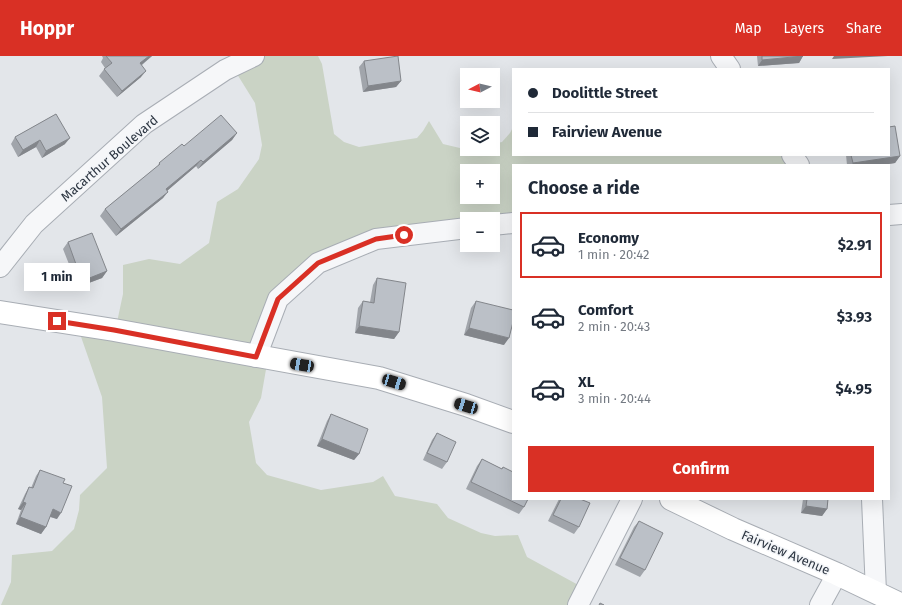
<!DOCTYPE html>
<html lang="en">
<head>
<meta charset="utf-8">
<style>
	body { margin:0; font-family:"Fira Sans",sans-serif; background:#f6f6f7; color:#1f2937; height:100vh; display:flex; flex-direction:column; font-size:15px; white-space:nowrap }
	* { box-sizing:border-box; margin:0 }
	p { font-size:13px; color:#747a83 }
	.icon { flex:none; width:22px; height:22px; fill:none; stroke:currentColor; stroke-width:2; stroke-linecap:round; stroke-linejoin:round }
	.map { position:relative; flex:1; overflow:hidden }
	.side { position:absolute; left:512px; top:108px; width:378px; height:336px; display:flex; flex-direction:column; background:#fff; border-radius:0px; box-shadow:0 4px 16px #0002 }
	.side>* { flex:none }
	.top-card { position:absolute; left:512px; top:12px; width:378px; height:88px; border-radius:0px; box-shadow:0 4px 16px #0002; display:grid; align-content:center; height:88px; padding:0 16px; background:#fff }
	.needle { width:26px; rotate:263deg }
	.buttons { position:absolute; left:460px; top:12px; display:grid; gap:8px }
	.buttons a { display:grid; place-items:center; width:40px; height:40px; border-radius:0px; background:#fff; box-shadow:0 4px 16px #0002; font-size:20px }
	.end { position:absolute; width:18px; height:18px; margin:-9px; border:5px solid #d93025; background:#fff; box-shadow:0 0 0 2px #fff }
	.from { border-radius:50% }
	.bubble { position:absolute; height:28px; border-radius:0px; background:#fff; box-shadow:0 4px 16px #0002; font-size:13px; font-weight:700; line-height:28px; text-align:center }
	.car { position:absolute; width:12px; height:24px; margin:-12px -6px; border-radius:5px; box-shadow:0 0 3px 1px #0007; background:linear-gradient(#222 24%,#8ab4d8 0 40%,#222 0 76%,#8ab4d8 0 86%,#222 0) }
	.top-card b { display:flex; align-items:center; gap:14px; height:38px; font-size:15px }
	.top-card b+b { border-top:1px solid #e0e1e3 }
	.top-card i { width:10px; height:10px; background:#1f2937 }
	ul { padding:0; list-style:none }
	li { display:flex; align-items:center; gap:12px; height:66px; margin:0 8px 6px; padding:0 8px; border:2px solid transparent; border-radius:0px }
	li div { flex:1 }
	li b { display:block; font-size:15px }
	li em { font-style:normal; font-weight:700 }
	li.selected { border-color:#d93025 }
	li>.icon { width:36px; height:36px; stroke-width:1.5 }
	h2 { padding:0 16px; font-size:18px; line-height:48px }
	.action { display:flex; gap:8px; margin-top:auto; padding:8px 16px }
	.action a { flex:1; height:46px; border-radius:0px; background:#d93025; color:#fff; font-size:16px; font-weight:700; line-height:46px; text-align:center }
	header { display:flex; align-items:center; gap:24px; box-sizing:border-box; height:56px; padding:0 20px; background:#d93025; color:#fff }
	header strong { font-size:19px }
	nav { display:flex; gap:22px; margin-inline-start:auto; font-size:14px }
	.map>svg:first-child { display:block }
	.green { fill:#cad3c5; fill-rule:evenodd }
	.lines { fill:none; stroke-linecap:round; stroke-linejoin:round }
	.street-casing { stroke:#a8adb4; stroke-width:22 }
	.secondary-casing { stroke:#a8adb4; stroke-width:24 }
	.street { stroke:#f6f7f9; stroke-width:20 }
	.secondary { stroke:#fff; stroke-width:22 }
	.wall { fill:#a1a5ab }
	.shaded-wall { fill:#83868b }
	.building { fill:#bbc0c7; stroke:#83868b }
	.route { stroke:#d93025; stroke-width:5 }
	.labels { text-anchor:middle; stroke-width:3; stroke-linejoin:round; paint-order:stroke }
	.street-label { font-size:13px; fill:#2c3541; stroke:#f3f5f8 }
</style>
</head>
<body>
<header>
<strong>Hoppr</strong>
<nav><a>Map</a><a>Layers</a><a>Share</a></nav>
</header>
<div class="map">
<svg width="902" height="549" viewBox="0 0 902 549">
	<rect width="100%" height="100%" fill="#e3e6ea"/>
	<path class="green" d="M249,0H318L322,8L334,78L344,86L359,91L417,82L423,75L429,65L443,88L464,93H493V88L502,86L510,77L513,71V99H792L799,109H513V167L493,163H467L391,179L279,239L261,342L249,366L256,407L267,419L321,434L373,426L383,420L395,440L437,448L448,462L481,477L495,480L518,479L527,501L582,531L573,549H1L11,526L12,499L52,495L74,473L79,454L80,439L107,412L102,341L79,275L116,271L123,238V209L149,203L180,208L209,187L217,146L238,133L259,103L262,89L255,47L232,10ZM467,115H493V141H467Z"/>
	<g class="lines">
		<g class="street-casing">
			<path id="street" d="M721,0L730,13
				M792,99L799,109
				M889,159L902,158
				M493,169L513,167
				M0,211L34,168L144,68L225,14L254,0
				M256,301L278,243L318,207L376,183L467,172
				M872,443L876,536
				M578,549L632,443
				M820,549L837,518"/>
		</g>
		<g class="secondary-casing">
			<path id="secondary" d="M0,256L114,274L379,322L466,349L513,366
				M671,443L733,473L837,518L902,549"/>
		</g>
		<use href="#street" class="street"/>
		<use href="#secondary" class="secondary"/>
	</g>
	<path class="wall" d="M102,0H152L142,9L141,21L117,41L99,20L105,12L101,6L103,2Z
		M757,0H803L799,7L758,10Z
		M364,5L401,25L396,31L363,36L359,11Z
		M56,58L65,88L42,102L36,91L18,101L11,88L15,81Z
		M237,77L232,84L198,113L196,110L167,135L163,142L116,180L100,160L105,153L158,110L159,107L184,90Z
		M846,99H889L900,100L895,107L882,109H847Z
		M68,186L107,215L102,222L78,231L63,193Z
		M377,222L399,276L394,283L355,277L358,252L363,245L370,246L373,229Z
		M476,245L504,289L464,279L471,252Z
		M331,358L359,398L354,404L317,390L327,365Z
		M437,377L447,406L442,413L423,404L432,384Z
		M482,403L502,413L503,411L524,451L519,458L466,433L477,410Z
		M40,414L63,427L57,463L50,461L46,471L41,478L16,468L21,454L18,453L25,438L29,431L31,432L36,420Z
		M559,443H580L579,471L574,478L548,465Z
		M803,443H828L827,453L822,460L801,457Z
		M639,465L645,514L640,521L615,509L634,471Z"/>
	<path class="shaded-wall" d="M149,0H152L135,14L140,7Z
		M803,0L799,7L758,10L762,4Z
		M834,0H888L832,3Z
		M146,15L141,21L117,41L122,35Z
		M401,25L396,31L363,36L368,30Z
		M237,77L232,84L198,113L203,106Z
		M70,82L65,88L42,102L46,95Z
		M40,84L36,91L18,101L23,94Z
		M900,100L895,107L882,109H851L853,107Z
		M201,104L196,110L161,140L166,133Z
		M168,136L163,142L116,180L121,173Z
		M107,215L102,222L78,231L82,225Z
		M359,270L399,276L394,283L355,277Z
		M469,272L509,282L504,289L464,279Z
		M322,383L359,398L354,404L317,390Z
		M23,446L26,447L21,454L18,453Z
		M806,450L827,453L822,460L801,457Z
		M53,453L61,457L57,463L48,460Z
		M20,461L46,471L41,478L16,468Z"/>
	<path class="building" d="M106,0H149L140,7L146,15L122,35L104,13L112,7Z
		M398,0L401,25L368,30L364,5Z
		M762,0H803L762,4Z
		M56,58L70,82L46,95L40,84L23,94L15,81Z
		M221,59L237,77L203,106L201,104L166,133L168,136L121,173L105,153L160,108L159,107L182,88L184,90Z
		M895,70L900,100L853,107L851,99H889V71Z
		M92,177L107,215L82,225L68,186Z
		M377,222L406,227L399,276L359,270L363,245L374,247Z
		M476,245L513,254V266L509,282L469,272Z
		M331,358L368,373L359,398L322,383Z
		M437,377L456,386L447,406L427,397Z
		M482,403L502,413L503,411L513,416V443H528L524,451L471,426Z
		M40,414L65,423L63,427L72,430L61,457L53,453L46,471L20,461L26,447L23,446L29,431L33,432Z
		M561,443H580L590,447L579,471L553,459Z
		M807,443H828L827,453L806,450Z
		M639,465L663,477L645,514L620,502Z
		M600,547L604,549H599Z"/>
	<g class="lines">
		<path class="route" d="M57,265L114,274L256,301L278,243L318,207L376,183L404,179"/>
	</g>
	<g class="labels">
		<g class="street-label">
			<text transform="translate(109 102) rotate(-41)" y="5">Macarthur Boulevard</text>
			<text transform="translate(786 496) rotate(23)" y="5">Fairview Avenue</text>
		</g>
	</g>
</svg>
<div class="buttons">
<a><svg class="needle" viewBox="-14 -14 28 28"><path d="M0-13l5 13h-10z" fill="#e53935"/><path d="M0 13l5-13h-10z" fill="#747a83"/></svg></a>
<a><svg class="icon" aria-label="layers" viewBox="0 0 24 24"><path d="M12 4l9 5-9 5-9-5zM3 14l9 5 9-5"/></svg></a>
<a>+</a>
<a>−</a>
</div>
<i class="end from" style="left:404px;top:179px"></i>
<i class="end" style="left:57px;top:265px"></i>
<div class="bubble" style="left:24px;top:207px;width:66px">1 min</div>
<i class="car" style="left:302px;top:309px;rotate:280deg"></i>
<i class="car" style="left:394px;top:326px;rotate:107deg"></i>
<i class="car" style="left:466px;top:350px;rotate:287deg"></i>
<div class="top-card">
<b><i class="from"></i>Doolittle Street</b>
<b><i></i>Fairview Avenue</b>
</div>
<section class="side">
<h2>Choose a ride</h2>
<ul>
<li class="selected"><svg class="icon" aria-label="car" viewBox="0 0 24 24"><path d="M5 17H2v-5l4-1 3-4h7l3 4 3 1v5h-3M9 17h6M6 11h13"/><circle cx="7" cy="17" r="2"/><circle cx="17" cy="17" r="2"/></svg><div><b>Economy</b><p>1 min · 20:42</p></div><em>$2.91</em></li>
<li><svg class="icon" aria-label="car" viewBox="0 0 24 24"><path d="M5 17H2v-5l4-1 3-4h7l3 4 3 1v5h-3M9 17h6M6 11h13"/><circle cx="7" cy="17" r="2"/><circle cx="17" cy="17" r="2"/></svg><div><b>Comfort</b><p>2 min · 20:43</p></div><em>$3.93</em></li>
<li><svg class="icon" aria-label="car" viewBox="0 0 24 24"><path d="M5 17H2v-5l4-1 3-4h7l3 4 3 1v5h-3M9 17h6M6 11h13"/><circle cx="7" cy="17" r="2"/><circle cx="17" cy="17" r="2"/></svg><div><b>XL</b><p>3 min · 20:44</p></div><em>$4.95</em></li>
</ul>
<div class="action"><a>Confirm</a></div>
</section>
</div>
</body>
</html>
